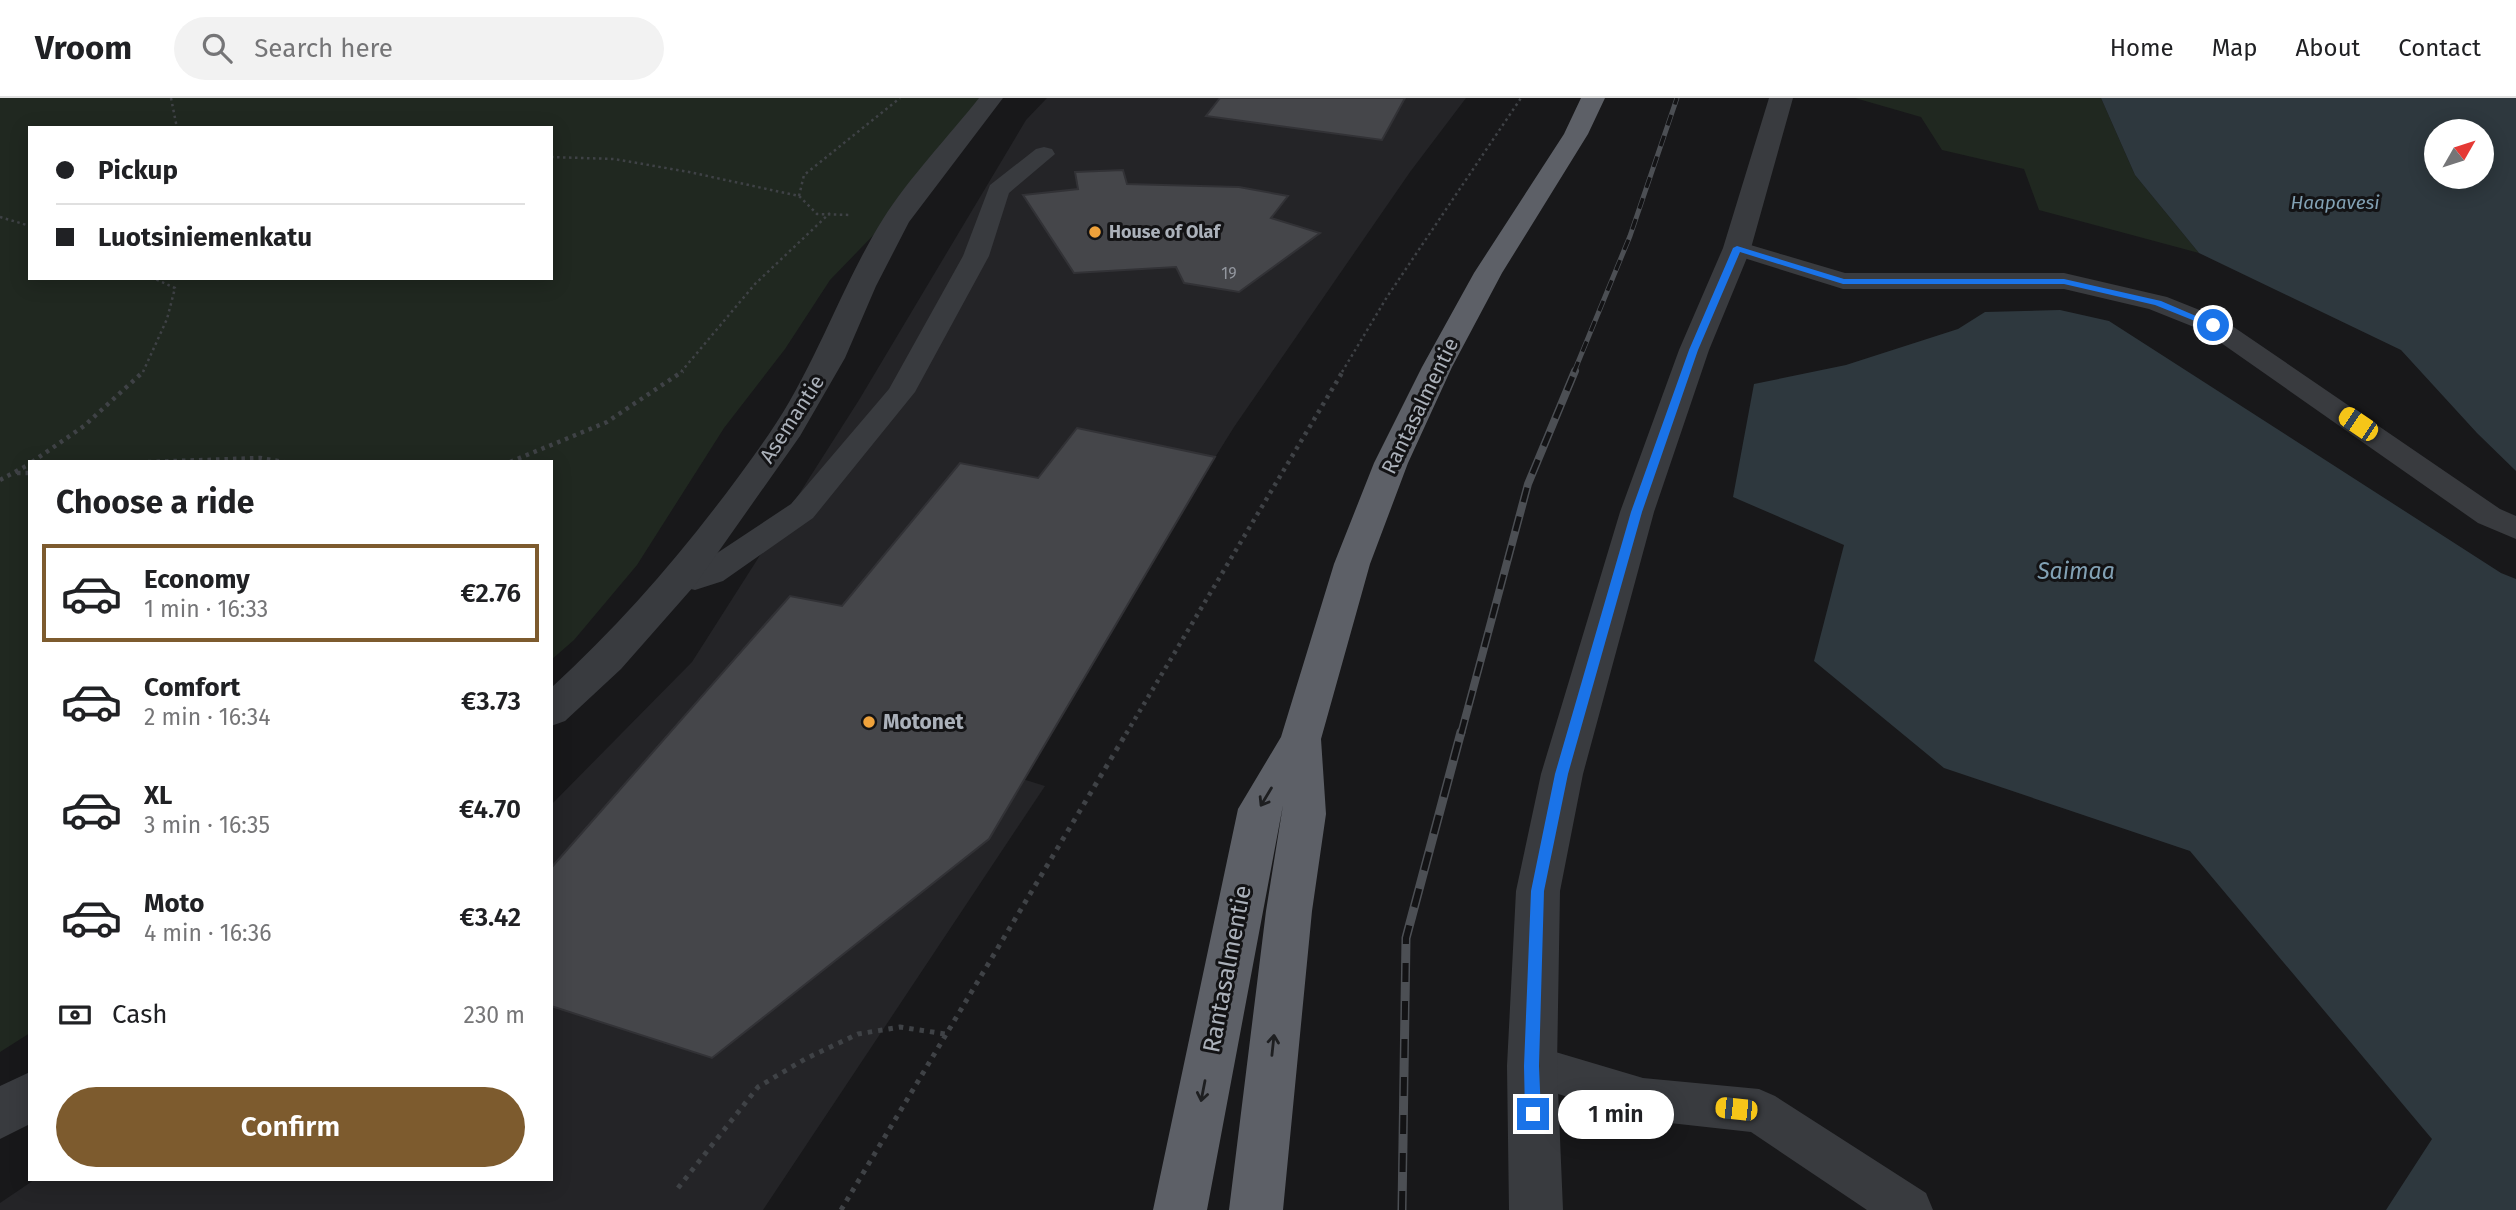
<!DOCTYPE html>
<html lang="en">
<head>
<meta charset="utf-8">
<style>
	body { margin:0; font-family:"Fira Sans",sans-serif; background:#f2f2f2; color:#202124; height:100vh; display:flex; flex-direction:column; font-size:26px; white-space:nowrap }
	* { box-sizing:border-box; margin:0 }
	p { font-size:23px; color:#757577 }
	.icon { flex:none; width:38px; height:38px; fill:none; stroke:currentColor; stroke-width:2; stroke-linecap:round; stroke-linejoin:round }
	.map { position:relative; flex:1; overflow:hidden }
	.drawer { position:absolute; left:28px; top:362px; width:525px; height:721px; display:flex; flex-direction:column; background:#fff; border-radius:0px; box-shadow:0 4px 18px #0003 }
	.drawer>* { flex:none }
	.hud { position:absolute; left:28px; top:28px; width:525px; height:154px; border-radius:0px; box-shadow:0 4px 18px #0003; display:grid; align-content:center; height:154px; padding:0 28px; background:#fff }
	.needle { width:46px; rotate:51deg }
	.buttons { position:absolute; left:2424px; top:21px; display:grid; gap:14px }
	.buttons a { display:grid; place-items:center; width:70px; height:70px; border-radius:50%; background:#fff; box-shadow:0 4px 18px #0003; font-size:35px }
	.end { position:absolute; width:32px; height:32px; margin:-16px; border:9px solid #1a73e8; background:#fff; box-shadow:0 0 0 4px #fff }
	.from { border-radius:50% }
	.bubble { position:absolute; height:49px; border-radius:24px; background:#fff; box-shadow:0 4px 18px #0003; font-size:23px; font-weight:600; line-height:49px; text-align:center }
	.car { position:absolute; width:21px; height:42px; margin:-21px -10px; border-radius:9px; box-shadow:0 0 5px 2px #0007; background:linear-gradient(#f5c518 24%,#345 0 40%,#f5c518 0 76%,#345 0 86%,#f5c518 0) }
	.hud b { display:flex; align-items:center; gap:24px; height:66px; font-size:26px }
	.hud b+b { border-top:2px solid #e0e0e0 }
	.hud i { width:18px; height:18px; background:#202124 }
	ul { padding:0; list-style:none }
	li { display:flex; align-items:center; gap:21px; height:98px; margin:0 14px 10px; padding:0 14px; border:4px solid transparent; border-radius:0px }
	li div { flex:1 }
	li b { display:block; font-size:26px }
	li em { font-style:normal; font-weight:600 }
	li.selected { border-color:#7d5b2e }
	li>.icon { width:63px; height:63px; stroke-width:1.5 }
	h2 { padding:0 28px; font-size:32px; line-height:84px }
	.pay { display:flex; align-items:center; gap:18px; height:77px; padding:0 28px; font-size:26px }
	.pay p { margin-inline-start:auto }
	.primary-button { display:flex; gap:14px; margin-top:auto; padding:14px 28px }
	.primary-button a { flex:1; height:80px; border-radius:42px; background:#7d5b2e; color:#fff; font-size:28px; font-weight:600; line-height:80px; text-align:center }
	header { display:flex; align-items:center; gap:42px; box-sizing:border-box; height:98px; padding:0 35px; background:#fff; border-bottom:2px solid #e0e0e0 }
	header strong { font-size:33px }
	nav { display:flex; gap:38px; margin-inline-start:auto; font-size:24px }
	.search { width:490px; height:63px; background:#f2f2f2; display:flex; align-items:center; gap:18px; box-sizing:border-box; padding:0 24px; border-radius:38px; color:#757577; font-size:26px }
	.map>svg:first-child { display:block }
	.built { fill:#242427 }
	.green { fill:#202820; fill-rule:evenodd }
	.water { fill:#2e383e; fill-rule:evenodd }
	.building { fill:#45464a; stroke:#323236; stroke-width:2 }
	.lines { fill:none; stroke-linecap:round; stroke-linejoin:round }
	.path-far2 { stroke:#3f4246; stroke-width:2.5; stroke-dasharray:2.5 3.5; stroke-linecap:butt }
	.path-far1 { stroke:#3f4246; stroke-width:4.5; stroke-dasharray:3.5 5; stroke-linecap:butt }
	.path { stroke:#3f4246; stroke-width:5; stroke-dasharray:4.5 6; stroke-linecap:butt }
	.service { fill:#393b3f; fill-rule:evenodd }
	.minor { fill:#393b3f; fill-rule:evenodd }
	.trunk { fill:#5d6067; fill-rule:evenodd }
	.rail-far2-casing { stroke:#4c4f54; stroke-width:5 }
	.rail-far1-casing { stroke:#4c4f54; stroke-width:8 }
	.rail-casing { stroke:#4c4f54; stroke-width:9 }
	.rail-far2 { stroke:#131315; stroke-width:3.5; stroke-dasharray:11; stroke-linecap:butt }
	.rail-far1 { stroke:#131315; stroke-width:5; stroke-dasharray:15; stroke-linecap:butt }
	.rail { stroke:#131315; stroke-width:6; stroke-dasharray:19; stroke-linecap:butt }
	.oneway { stroke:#1e1f21 }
	.route { fill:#1a73e8 }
	.poi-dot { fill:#efa23b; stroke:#131315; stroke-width:2.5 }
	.labels { text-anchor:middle; stroke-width:6; stroke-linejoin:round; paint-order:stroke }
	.far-number-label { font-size:16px; fill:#92969e }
	.far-poi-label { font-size:18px; font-weight:bold; fill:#abb1ba; stroke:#131315; text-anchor:start }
	.far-water-label { font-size:19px; font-style:italic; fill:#82a1b4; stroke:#131315 }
	.street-label { font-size:21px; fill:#abb1ba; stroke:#131315 }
	.poi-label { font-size:21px; font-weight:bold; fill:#abb1ba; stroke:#131315; text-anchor:start }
	.water-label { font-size:23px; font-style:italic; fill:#82a1b4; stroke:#131315 }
	.near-street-label { font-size:24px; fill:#abb1ba; stroke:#131315 }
</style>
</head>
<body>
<header>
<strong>Vroom</strong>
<div class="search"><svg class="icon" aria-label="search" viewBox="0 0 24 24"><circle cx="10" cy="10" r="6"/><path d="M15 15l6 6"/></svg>Search here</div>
<nav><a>Home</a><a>Map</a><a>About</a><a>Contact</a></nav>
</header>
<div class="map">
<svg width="2516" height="1112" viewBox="0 0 2516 1112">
	<rect width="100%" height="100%" fill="#18181a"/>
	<path class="built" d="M1047,0H1466L1410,74L1234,329L1016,679L1045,688L763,1112H0V1105L34,1082H551V707L692,564L859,302L1026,22Z"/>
	<path class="green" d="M0,0H981L888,122L830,182L785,251L724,330L637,467L574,542L551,562V364H30V935L0,954ZM30,30H551V180H30Z
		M1855,0H2101L2135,77L2199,155L2039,112L2024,71L1942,52L1921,19Z"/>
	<path class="water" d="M2101,0H2516V373L2477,335L2401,252L2199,155L2135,77ZM2482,33V79H2436V33Z
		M2060,212L2109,223L2501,475L2516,481V1112H2386L2432,1041L2190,753L1944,670L1814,563L1844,447L1733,399L1754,286L1846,267L1958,231L1985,214Z"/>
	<path class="building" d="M1220,0H1405L1382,42L1206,18Z
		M1123,72L1127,86L1239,89L1288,98L1271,120L1320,135L1239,194L1184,185L1176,169L1074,175L1023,97L1078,91L1075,74Z
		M1077,330L1215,359L989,741L712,960L551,908V770L790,498L842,508L960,365L1038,380Z"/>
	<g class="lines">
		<path class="path-far2" d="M171,0L177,30
			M551,59L614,61L689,74L799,98L817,116L850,117
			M799,98L804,77L900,0
			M0,119L30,128
			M143,274L167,221L175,190L153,180
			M681,274L755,186L830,115
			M1342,274L1387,199L1521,0"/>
		<path class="path-far1" d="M32,364L84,328L144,273
			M148,364L260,360L284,364
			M510,364L607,324L683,273
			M17,375H30
			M0,382L30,366
			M1126,636L1343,273"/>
		<path class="path" d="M678,1090L758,989L805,961L858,936L900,929L945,936
			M841,1112L1127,634"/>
		<path class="service" d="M1044,49L1052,51L1055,56L1009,95L989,158L915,294L813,420L723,483L695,492L670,486L665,478L670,470L699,467L791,406L889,291L963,158L990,87L1036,51Z
			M1737,143L1845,175H2064L2167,199L2222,221L2500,411L2516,418V441L2478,425L2204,233L2149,211L2064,191H1843L1728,155L1725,150L1728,145Z
			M1532,947L1643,980L1759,991L1775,998L1926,1095L1933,1112H1867L1751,1034L1643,1022L1516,983L1509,968L1516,953Z"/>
		<path class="minor" d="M979,0H1003L909,124L876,188L845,260L800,338L695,487L621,571L565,623L551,628V590C634,514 705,428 769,336C816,268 840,190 883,121C908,81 949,38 979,0Z
			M1769,0H1793L1751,150L1709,252L1654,414L1583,676L1560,793L1557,968L1563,1112H1509L1507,968L1516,793L1541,676L1620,414L1679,252L1723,150Z
			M30,974V1026L0,1041V988Z"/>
		<path class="trunk" d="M1581,0H1605L1588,36L1502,175L1452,269L1408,365L1370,466L1321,641L1326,716L1312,813L1283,1112H1229L1266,813L1283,707L1207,1112H1153L1238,711L1281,639L1334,466L1374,365L1422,269L1474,175L1564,36Z"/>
		<g class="rail-far2-casing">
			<path id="rail-far2" d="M1574,274L1630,138L1677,0"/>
		</g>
		<g class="rail-far1-casing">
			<path id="rail-far1" d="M1461,636L1528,386L1575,273"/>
		</g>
		<g class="rail-casing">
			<path id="rail" d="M1402,1112L1406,840L1461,634"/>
		</g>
		<use href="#rail-far2" class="rail-far2"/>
		<use href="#rail-far1" class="rail-far1"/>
		<use href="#rail" class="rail"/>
	</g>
	<defs><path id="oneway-shaft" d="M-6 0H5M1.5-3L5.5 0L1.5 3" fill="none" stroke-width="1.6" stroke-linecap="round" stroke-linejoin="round" transform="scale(1.75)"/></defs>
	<g class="oneway">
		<use href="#oneway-shaft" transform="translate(1266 699) rotate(121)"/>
		<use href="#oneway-shaft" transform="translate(1273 947) rotate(-84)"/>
		<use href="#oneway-shaft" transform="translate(1203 993) rotate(101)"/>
	</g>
	<path class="route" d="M1737,148L1844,181H2064L2161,203L2217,227L2210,229L2155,207L2064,186H1843L1740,154L1698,252L1642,414L1568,676L1544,793L1539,968L1541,1016L1538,1021L1533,1023L1528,1021L1525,1016L1524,968L1531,793L1555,676L1631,414L1689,252L1733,150Z"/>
	<g class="poi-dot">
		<circle cx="1095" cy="134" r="7"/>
		<circle cx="869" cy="624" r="7"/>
	</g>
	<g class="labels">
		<g class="far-number-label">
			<text x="1229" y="181">19</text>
		</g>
		<g class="far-poi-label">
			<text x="1109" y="140">House of Olaf</text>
		</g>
		<g class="far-water-label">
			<text x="2335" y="111">Haapavesi</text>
		</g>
		<g class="street-label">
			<text transform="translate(1420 308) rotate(-64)" y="7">Rantasalmentie</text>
			<text transform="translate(792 321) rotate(-57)" y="7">Asemantie</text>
		</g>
		<g class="poi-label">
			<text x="883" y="631">Motonet</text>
		</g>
		<g class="water-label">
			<text x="2076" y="481">Saimaa</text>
		</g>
		<g class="near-street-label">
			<text transform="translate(1227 871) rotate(-79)" y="8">Rantasalmentie</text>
		</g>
	</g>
</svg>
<div class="buttons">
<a><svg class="needle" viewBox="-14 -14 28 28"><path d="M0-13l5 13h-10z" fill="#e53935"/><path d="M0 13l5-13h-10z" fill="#757577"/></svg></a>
</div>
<i class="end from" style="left:2213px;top:227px"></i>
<i class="end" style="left:1533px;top:1016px"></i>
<div class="bubble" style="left:1558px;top:992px;width:116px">1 min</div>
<i class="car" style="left:2358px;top:326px;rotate:304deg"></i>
<i class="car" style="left:1736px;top:1011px;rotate:276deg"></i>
<div class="hud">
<b><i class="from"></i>Pickup</b>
<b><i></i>Luotsiniemenkatu</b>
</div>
<section class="drawer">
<h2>Choose a ride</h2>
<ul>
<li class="selected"><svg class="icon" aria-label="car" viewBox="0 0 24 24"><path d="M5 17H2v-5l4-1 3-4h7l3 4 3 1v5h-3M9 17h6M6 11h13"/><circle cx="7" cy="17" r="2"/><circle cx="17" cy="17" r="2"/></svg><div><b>Economy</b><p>1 min · 16:33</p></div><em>€2.76</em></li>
<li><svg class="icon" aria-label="car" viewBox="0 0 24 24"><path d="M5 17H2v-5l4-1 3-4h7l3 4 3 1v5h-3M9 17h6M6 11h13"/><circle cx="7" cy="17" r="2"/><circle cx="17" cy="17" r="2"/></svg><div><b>Comfort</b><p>2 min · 16:34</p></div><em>€3.73</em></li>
<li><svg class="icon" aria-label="car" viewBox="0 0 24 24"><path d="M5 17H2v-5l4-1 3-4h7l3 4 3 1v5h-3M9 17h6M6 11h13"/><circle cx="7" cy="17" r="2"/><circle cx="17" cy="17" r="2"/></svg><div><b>XL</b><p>3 min · 16:35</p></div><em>€4.70</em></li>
<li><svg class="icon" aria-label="car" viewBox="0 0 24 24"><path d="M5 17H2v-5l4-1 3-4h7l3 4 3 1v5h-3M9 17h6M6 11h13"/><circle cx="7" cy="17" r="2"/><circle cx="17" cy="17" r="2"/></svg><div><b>Moto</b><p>4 min · 16:36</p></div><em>€3.42</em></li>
</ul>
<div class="pay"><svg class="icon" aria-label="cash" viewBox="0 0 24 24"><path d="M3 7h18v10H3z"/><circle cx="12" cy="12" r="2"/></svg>Cash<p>230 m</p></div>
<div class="primary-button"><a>Confirm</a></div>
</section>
</div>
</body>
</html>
